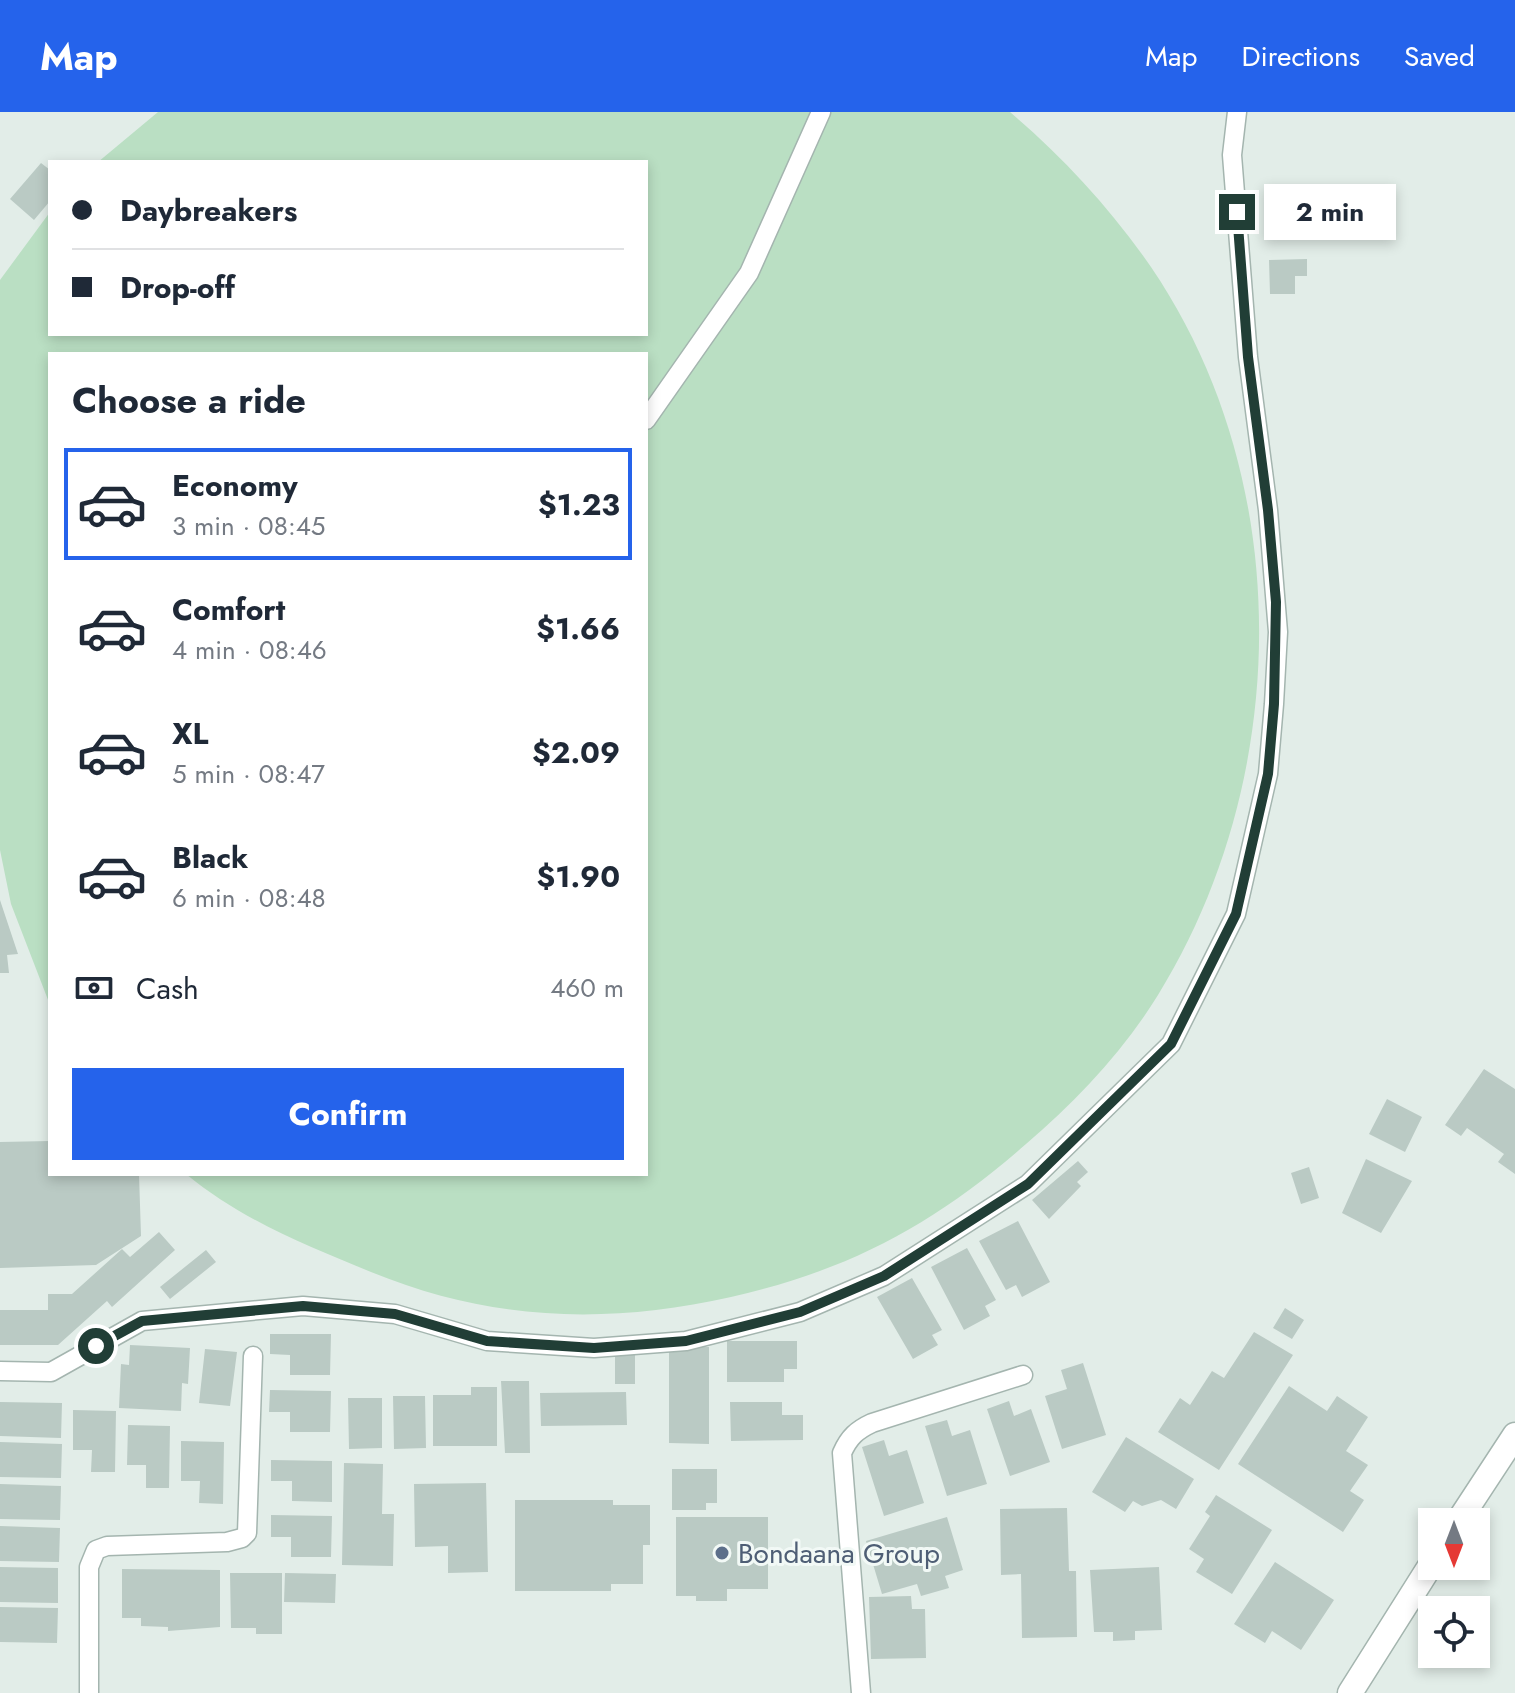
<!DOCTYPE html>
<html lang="en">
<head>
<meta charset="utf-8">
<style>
	body { margin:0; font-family:Jost,sans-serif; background:#f6f6f7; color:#1f2937; height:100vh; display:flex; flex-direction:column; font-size:30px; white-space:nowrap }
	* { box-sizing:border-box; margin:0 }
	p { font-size:26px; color:#747a83 }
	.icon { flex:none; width:44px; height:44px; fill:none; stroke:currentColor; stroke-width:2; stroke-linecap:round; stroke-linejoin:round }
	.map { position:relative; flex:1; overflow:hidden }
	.details { position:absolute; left:48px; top:240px; width:600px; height:824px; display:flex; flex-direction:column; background:#fff; border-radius:0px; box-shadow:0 4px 12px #0003 }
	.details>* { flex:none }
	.hud { position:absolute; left:48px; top:48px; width:600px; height:176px; border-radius:0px; box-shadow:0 4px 12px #0003; display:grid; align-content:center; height:176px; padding:0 24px; background:#fff }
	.needle { width:52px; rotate:180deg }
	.tools { position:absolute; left:1418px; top:1396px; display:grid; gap:16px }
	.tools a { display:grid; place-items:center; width:72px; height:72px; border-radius:0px; background:#fff; box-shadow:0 4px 12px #0003; font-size:40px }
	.end { position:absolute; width:36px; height:36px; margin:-18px; border:10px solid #213e36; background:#fff; box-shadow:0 0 0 4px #fff }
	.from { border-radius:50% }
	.bubble { position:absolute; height:56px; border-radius:0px; background:#fff; box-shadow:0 4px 12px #0003; font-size:26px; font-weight:700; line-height:56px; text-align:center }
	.hud b { display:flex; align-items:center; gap:28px; height:76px; font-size:30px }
	.hud b+b { border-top:2px solid #e0e1e3 }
	.hud i { width:20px; height:20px; background:#1f2937 }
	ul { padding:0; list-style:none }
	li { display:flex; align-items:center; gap:24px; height:112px; margin:0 16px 12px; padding:0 8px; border:4px solid transparent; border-radius:0px }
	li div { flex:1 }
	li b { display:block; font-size:30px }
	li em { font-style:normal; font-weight:700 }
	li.active { border-color:#2563eb }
	li>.icon { width:72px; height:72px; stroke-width:1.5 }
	h2 { padding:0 24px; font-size:36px; line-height:96px }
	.pay { display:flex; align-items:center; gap:20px; height:88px; padding:0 24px; font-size:30px }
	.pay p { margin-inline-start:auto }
	.cta { display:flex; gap:16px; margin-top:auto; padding:16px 24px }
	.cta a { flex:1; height:92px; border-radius:0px; background:#2563eb; color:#fff; font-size:32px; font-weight:700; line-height:92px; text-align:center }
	header { display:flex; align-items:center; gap:48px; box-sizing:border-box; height:112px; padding:0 40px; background:#2563eb; color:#fff }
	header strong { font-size:38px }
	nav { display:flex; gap:44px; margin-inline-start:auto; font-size:28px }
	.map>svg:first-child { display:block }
	.green { fill:#badfc3 }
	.building { fill:#bacac4 }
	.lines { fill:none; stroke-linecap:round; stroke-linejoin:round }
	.service-casing { stroke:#a4b5af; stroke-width:21 }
	.minor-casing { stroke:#a4b5af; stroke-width:27 }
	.service { stroke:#fff; stroke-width:18 }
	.minor { stroke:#fff; stroke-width:24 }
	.route { stroke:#213e36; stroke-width:10 }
	.service-dot { fill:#5c6f8a; stroke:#f2f9f6; stroke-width:3 }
	.labels { text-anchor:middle; stroke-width:6; stroke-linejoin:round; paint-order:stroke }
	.service-label { font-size:28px; fill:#4e5e75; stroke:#f2f9f6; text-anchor:start }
</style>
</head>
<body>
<header>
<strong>Map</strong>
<nav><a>Map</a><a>Directions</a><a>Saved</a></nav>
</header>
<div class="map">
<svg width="1515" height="1581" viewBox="0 0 1515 1581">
	<rect width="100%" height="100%" fill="#e2ede8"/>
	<path class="green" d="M158,0H813L742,157L646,295V242H50V893L11,792L0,738V168L50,100V222H646V50H98Z
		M828,0H1010C1063,45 1111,97 1151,155C1296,368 1292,666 1158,883C1123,940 1076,989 1026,1032C935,1112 850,1158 731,1185C605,1213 491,1209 371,1160C305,1133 242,1108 186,1062H646V321L756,164Z"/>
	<path class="building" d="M41,51L50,58V89L34,108L10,87Z
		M1307,147V164H1295V182H1270L1269,148Z
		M0,788L18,842L7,843L9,861H0Z
		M1484,957L1515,977V1062L1498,1050L1504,1042L1467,1016L1461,1024L1445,1013Z
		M1387,987L1422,1005L1405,1040L1369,1022Z
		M50,1029V1062H139L141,1124L96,1153L0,1156V1030Z
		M1366,1047L1412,1069L1381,1121L1342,1101Z
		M1078,1049L1088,1060L1077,1070L1081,1074L1049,1107L1032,1088Z
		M1309,1055L1319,1086L1301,1092L1291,1061Z
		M1018,1109L1050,1170L1022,1185L1016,1173L1006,1178L979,1129Z
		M159,1120L175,1138L112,1195L107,1189L58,1233H0V1198H48V1182H72L122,1137L130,1145Z
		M967,1136L996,1188L985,1194L990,1204L964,1218L931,1155Z
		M206,1138L216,1150L170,1187L160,1175Z
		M912,1166L942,1218L932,1223L938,1233L913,1247L877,1185Z
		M1285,1196L1304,1208L1292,1227L1273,1216Z
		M1254,1220L1293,1243L1219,1358L1158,1320L1180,1286L1190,1293L1212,1259L1224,1266Z
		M270,1222H331L330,1263H290V1243L270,1242Z
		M727,1229H797V1257H784V1270H727Z
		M130,1233L190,1236L188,1272L182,1271L181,1299L119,1296L121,1252L129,1253Z
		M669,1235H709V1332L669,1331Z
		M205,1237L237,1240L230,1294L199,1291Z
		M615,1241H635V1272H615Z
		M1083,1251L1106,1323L1062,1337L1045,1284L1067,1277L1061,1258Z
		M501,1269H529L530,1341H505Z
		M1289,1274L1327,1299L1337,1284L1368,1305L1346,1339L1368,1353L1350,1379L1364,1388L1343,1420L1238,1352Z
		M471,1275H497V1334H433V1283H471Z
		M270,1278L331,1279L330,1320H290V1300H269Z
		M626,1280L627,1313L541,1314L540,1281Z
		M393,1284H425L426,1336L394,1337Z
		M348,1286H382V1336L349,1337Z
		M1009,1289L1014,1304L1031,1297L1050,1350L1010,1364L987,1297Z
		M0,1290L62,1291L61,1326L0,1324Z
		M730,1290H782V1303H803V1328L731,1329Z
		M73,1298L116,1299L115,1360H91L92,1338H73Z
		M947,1308L952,1324L970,1318L987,1372L947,1384L925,1314Z
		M128,1313L170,1314L169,1376H146V1353H127Z
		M1126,1325L1194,1367L1176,1397L1161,1388L1142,1394L1133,1389L1125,1400L1092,1380Z
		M884,1328L889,1344L907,1338L924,1391L884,1404L862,1335Z
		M181,1329L224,1330L223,1392L199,1391L200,1369H181Z
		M0,1330L62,1332L61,1366L0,1365Z
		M271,1348L332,1349V1390L292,1389V1369H271Z
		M344,1351L383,1352L382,1402H394L393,1454L342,1453Z
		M672,1357H717V1391H706V1398H672Z
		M486,1371L488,1460L448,1461V1434L415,1435L414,1372Z
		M0,1372L61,1374L60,1408L0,1407Z
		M1216,1383L1272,1418L1232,1482L1196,1460L1204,1447L1189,1437L1210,1404L1205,1400Z
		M515,1388H613V1393H650V1433H643V1472H611V1479H515Z
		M1067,1396L1069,1459H1076L1077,1525L1022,1526L1021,1462L1001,1463L1000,1397Z
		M271,1403L332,1404L331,1445H291V1425H271Z
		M676,1405H768V1477H727V1489H696V1484H676Z
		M947,1405L963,1458L945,1464L949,1476L921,1484L917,1472L882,1482L866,1429Z
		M0,1414L60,1416L59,1450L0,1449Z
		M1275,1450L1334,1488L1301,1538L1272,1519L1265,1531L1234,1512Z
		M0,1455L58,1456V1491L0,1490Z
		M1159,1455L1162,1518L1135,1519V1528L1113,1529V1520H1094L1090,1458Z
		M122,1457L220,1458V1515L168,1519V1515L141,1514V1506H122Z
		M230,1461H282V1522H256V1516H231Z
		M285,1461L336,1462L335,1491L284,1490Z
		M911,1484L912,1497H925L926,1546L871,1547L869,1485Z
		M0,1495L58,1496L57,1531L0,1530Z"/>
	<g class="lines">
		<g class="service-casing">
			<path id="service" d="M646,308L749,161L821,0
				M0,1259L51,1260L142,1209L303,1194L395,1202L487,1229L594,1236L686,1229L800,1200L884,1164L1028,1072L1171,932L1236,802L1268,662L1274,592L1278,520L1268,398L1248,245L1232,43L1237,0
				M89,1581V1455L96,1438L107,1434L227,1430L242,1426L247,1421L253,1244
				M861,1581L842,1341C849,1325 857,1318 872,1311L1023,1263"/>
		</g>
		<g class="minor-casing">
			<path id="minor" d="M1458,1410L1515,1323
				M1350,1581L1432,1451"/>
		</g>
		<use href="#service" class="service"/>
		<use href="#minor" class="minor"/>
	</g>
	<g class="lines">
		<path class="route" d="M96,1234L142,1209L303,1194L395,1202L487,1229L594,1236L686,1229L800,1200L884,1164L1028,1072L1171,932L1236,802L1268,662L1274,592L1276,490L1268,398L1248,245L1237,100"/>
	</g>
	<circle class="service-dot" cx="722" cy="1441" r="8"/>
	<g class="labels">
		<g class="service-label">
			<text x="738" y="1451">Bondaana Group</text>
		</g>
	</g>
</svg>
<div class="tools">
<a><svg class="needle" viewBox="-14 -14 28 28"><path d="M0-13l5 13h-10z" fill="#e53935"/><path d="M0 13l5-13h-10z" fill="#747a83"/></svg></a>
<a><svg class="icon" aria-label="locate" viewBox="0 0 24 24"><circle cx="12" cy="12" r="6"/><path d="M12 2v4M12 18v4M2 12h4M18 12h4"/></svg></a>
</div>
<i class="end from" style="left:96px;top:1234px"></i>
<i class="end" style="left:1237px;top:100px"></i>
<div class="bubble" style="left:1264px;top:72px;width:132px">2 min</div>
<div class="hud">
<b><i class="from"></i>Daybreakers</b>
<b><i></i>Drop-off</b>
</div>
<section class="details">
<h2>Choose a ride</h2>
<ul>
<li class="active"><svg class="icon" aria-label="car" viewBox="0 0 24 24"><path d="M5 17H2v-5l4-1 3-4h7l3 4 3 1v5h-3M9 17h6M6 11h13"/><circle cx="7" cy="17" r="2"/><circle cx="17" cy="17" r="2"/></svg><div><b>Economy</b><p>3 min · 08:45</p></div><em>$1.23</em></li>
<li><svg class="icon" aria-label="car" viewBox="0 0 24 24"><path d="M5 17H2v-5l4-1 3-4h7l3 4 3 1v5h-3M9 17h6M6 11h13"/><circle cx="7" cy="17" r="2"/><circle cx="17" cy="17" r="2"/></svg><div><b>Comfort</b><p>4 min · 08:46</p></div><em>$1.66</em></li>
<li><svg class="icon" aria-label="car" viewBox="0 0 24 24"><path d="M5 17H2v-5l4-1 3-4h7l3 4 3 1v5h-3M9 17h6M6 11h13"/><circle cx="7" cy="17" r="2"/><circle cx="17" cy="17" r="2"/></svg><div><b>XL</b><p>5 min · 08:47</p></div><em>$2.09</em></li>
<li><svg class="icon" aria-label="car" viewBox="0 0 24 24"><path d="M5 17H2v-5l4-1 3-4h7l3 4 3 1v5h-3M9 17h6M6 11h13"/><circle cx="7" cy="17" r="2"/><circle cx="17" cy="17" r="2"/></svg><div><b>Black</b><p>6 min · 08:48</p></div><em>$1.90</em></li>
</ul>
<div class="pay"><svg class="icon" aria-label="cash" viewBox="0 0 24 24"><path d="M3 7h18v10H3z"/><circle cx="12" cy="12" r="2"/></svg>Cash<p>460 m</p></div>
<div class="cta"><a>Confirm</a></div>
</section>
</div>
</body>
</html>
